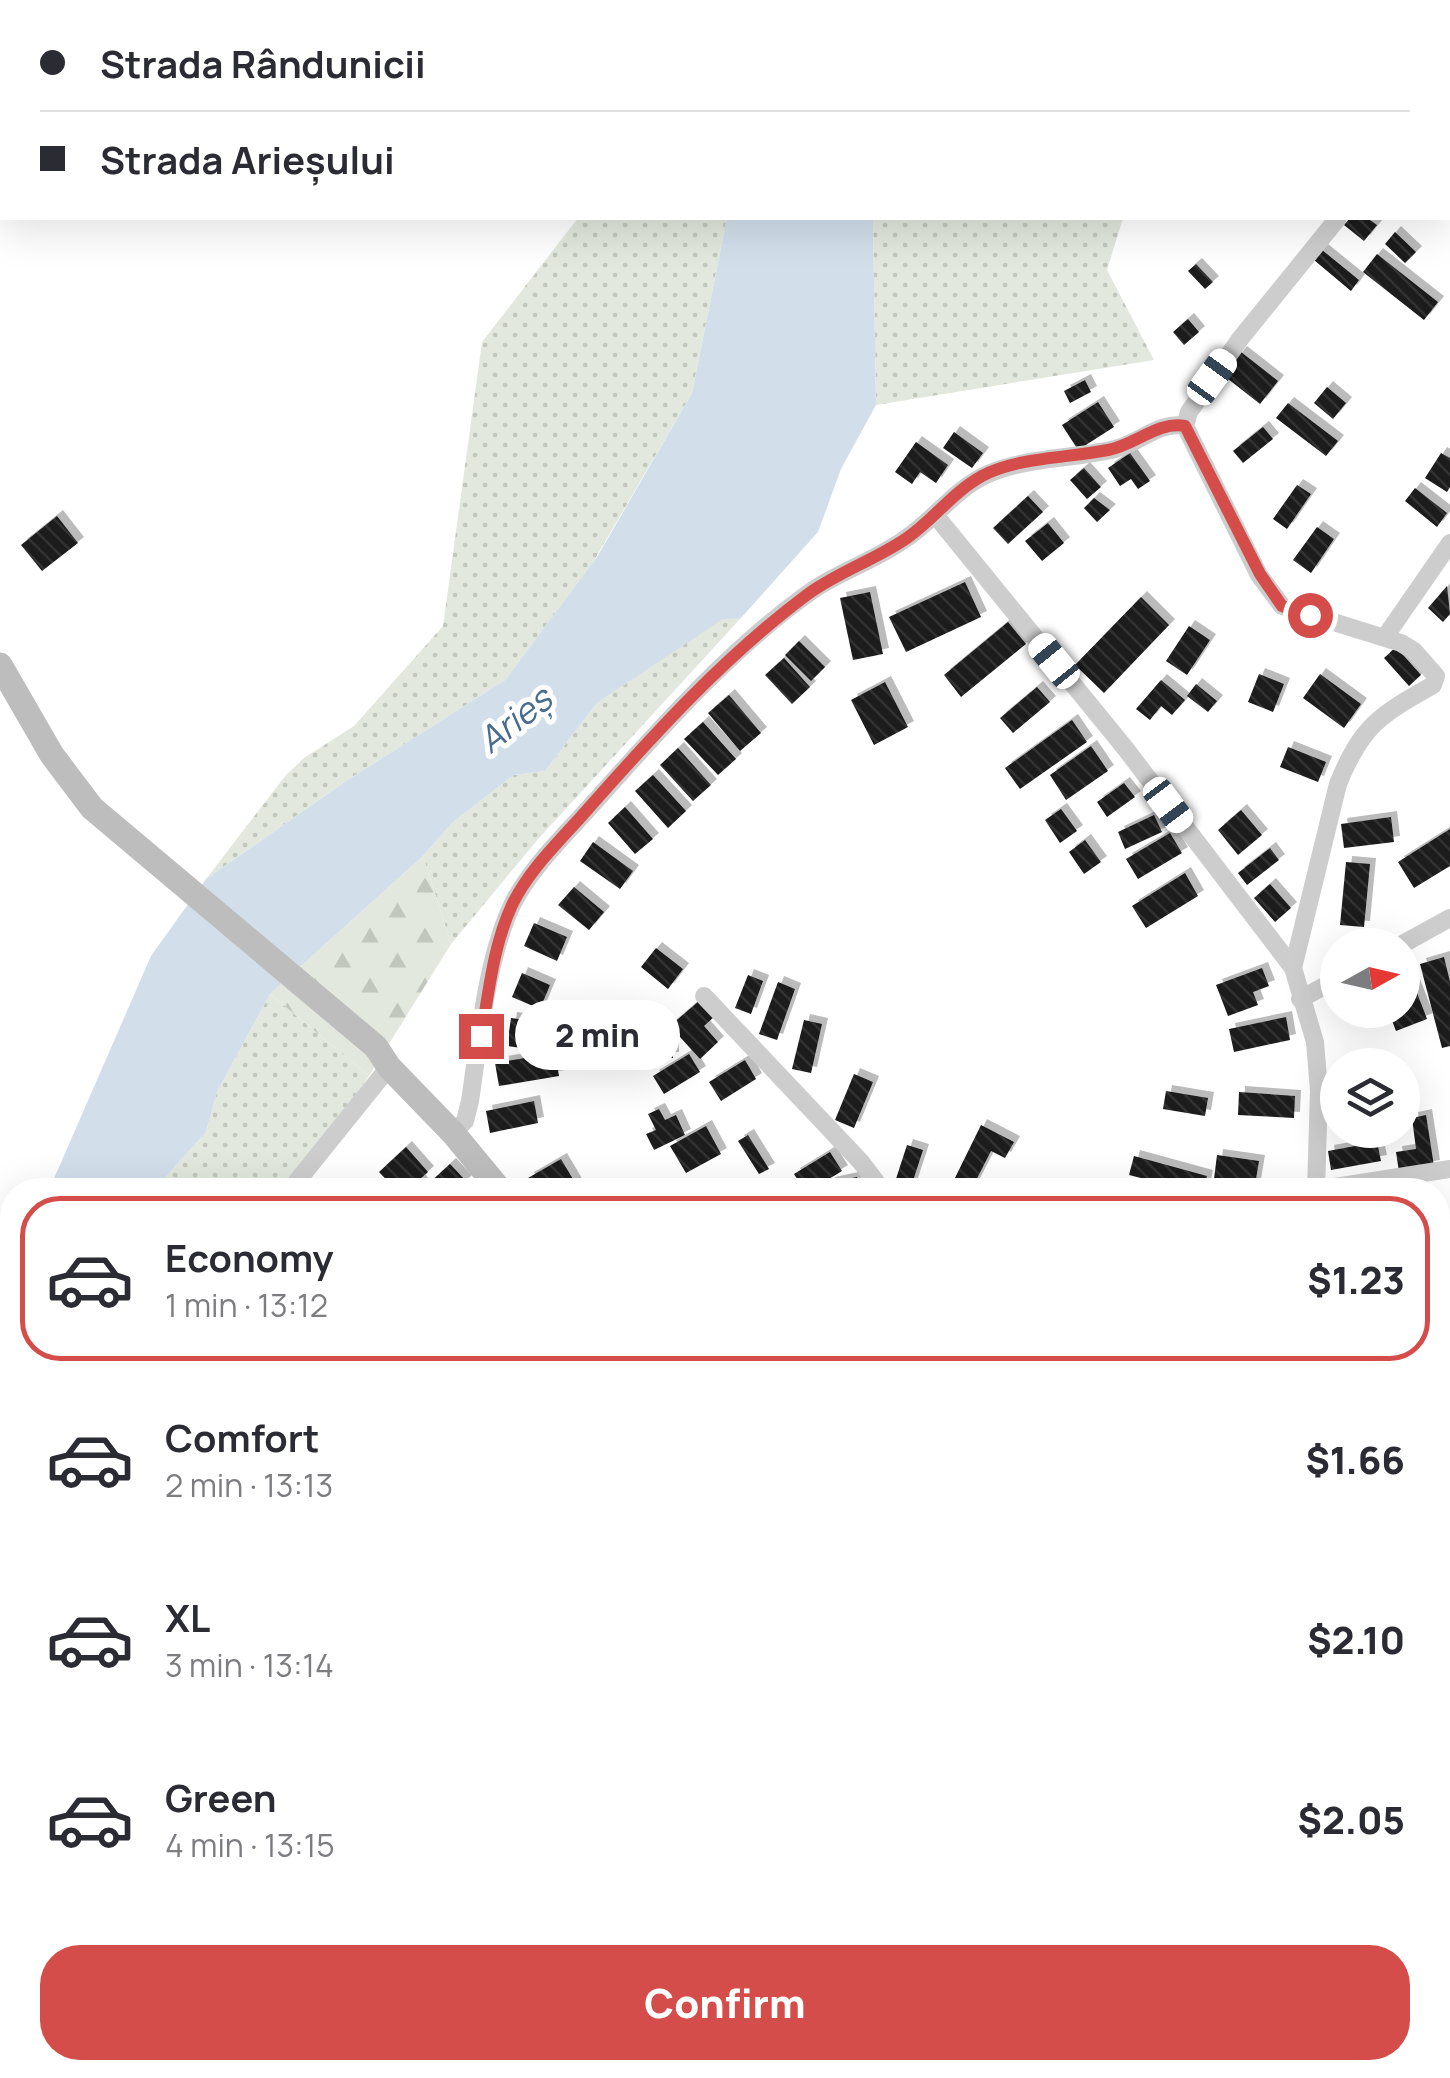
<!DOCTYPE html>
<html lang="en">
<head>
<meta charset="utf-8">
<style>
	body { margin:0; font-family:Manrope,sans-serif; background:#f7f7f7; color:#2b2b33; height:100vh; display:flex; flex-direction:column; font-size:38px; white-space:nowrap }
	* { box-sizing:border-box; margin:0 }
	p { font-size:32px; color:#7c7c81 }
	.icon { flex:none; width:55px; height:55px; fill:none; stroke:currentColor; stroke-width:2; stroke-linecap:round; stroke-linejoin:round }
	.map { position:relative; flex:1; overflow:hidden }
	.details { position:absolute; left:0px; top:1178px; width:1450px; height:902px; display:flex; flex-direction:column; background:#fff; border-radius:40px 40px 0 0; box-shadow:0 10px 40px #0002 }
	.details>* { flex:none }
	.top-card { position:absolute; left:0px; top:0px; width:1450px; height:220px; box-shadow:0 10px 40px #0002; display:grid; align-content:center; height:220px; padding:0 40px; background:#fff }
	.needle { width:65px; rotate:82deg }
	.fabs { position:absolute; left:1320px; top:928px; display:grid; gap:20px }
	.fabs a { display:grid; place-items:center; width:100px; height:100px; border-radius:50%; background:#fff; box-shadow:0 10px 40px #0002; font-size:50px }
	.end { position:absolute; width:45px; height:45px; margin:-22px; border:12px solid #d54d4a; background:#fff; box-shadow:0 0 0 5px #fff }
	.from { border-radius:50% }
	.bubble { position:absolute; height:70px; border-radius:35px; background:#fff; box-shadow:0 10px 40px #0002; font-size:32px; font-weight:800; line-height:70px; text-align:center }
	.car { position:absolute; width:30px; height:60px; margin:-30px -15px; border-radius:12px; box-shadow:0 0 8px 2px #0007; background:linear-gradient(#fff 24%,#345 0 40%,#fff 0 76%,#345 0 86%,#fff 0) }
	.top-card b { display:flex; align-items:center; gap:35px; height:95px; font-size:38px }
	.top-card b+b { border-top:2px solid #e1e1e2 }
	.top-card i { width:25px; height:25px; background:#2b2b33 }
	ul { padding:18px 0 0; list-style:none }
	li { display:flex; align-items:center; gap:30px; height:165px; margin:0 20px 15px; padding:0 20px; border:5px solid transparent; border-radius:40px }
	li div { flex:1 }
	li b { display:block; font-size:38px }
	li em { font-style:normal; font-weight:800 }
	li.on { border-color:#d54d4a }
	li>.icon { width:90px; height:90px; stroke-width:1.5 }
	.button { display:flex; gap:20px; margin-top:auto; padding:20px 40px }
	.button a { flex:1; height:115px; border-radius:40px; background:#d54d4a; color:#fff; font-size:40px; font-weight:800; line-height:115px; text-align:center }
	.map>svg:first-child { display:block }
	.grass { fill:url(#grass-dots) }
	.forest { fill:url(#forest-firs) }
	.park { fill:url(#park-tufts) }
	.water { fill:#d2dfeb }
	.lines { fill:none; stroke-linecap:round; stroke-linejoin:round }
	.stream { stroke:#d2dfeb; stroke-width:5 }
	.building { fill:url(#building-back-hatch); filter:url(#shadow) }
	.street { stroke:#cdcdcd; stroke-width:18 }
	.secondary { stroke:#bdbdbd; stroke-width:25 }
	.route { stroke:#d54d4a; stroke-width:12 }
	.labels { text-anchor:middle; stroke-width:10; stroke-linejoin:round; paint-order:stroke }
	.water-label { font-size:35px; font-style:italic; fill:#476c8e; stroke:#fff }
</style>
</head>
<body>
<div class="map">
<svg width="1450" height="2078" viewBox="0 0 1450 2078">
	<defs>
		<pattern id="grass-dots" width="8" height="8" patternUnits="userSpaceOnUse" patternTransform="scale(2.5)"><rect width="8" height="8" fill="#e2e8dd"/><path d="M2 2h.1M6 6h.1" fill="none" stroke="#c2c7be" stroke-width="1.8" stroke-linecap="round"/></pattern>
		<pattern id="forest-firs" width="22" height="20" patternUnits="userSpaceOnUse" patternTransform="scale(2.5)"><rect width="22" height="20" fill="#e2e8dd"/><path d="M5 1l3.5 6h-7zM16 11l3.5 6h-7z" fill="#c2c7be"/></pattern>
		<pattern id="park-tufts" width="24" height="20" patternUnits="userSpaceOnUse" patternTransform="scale(2.5)"><rect width="24" height="20" fill="#e2e8dd"/><path d="M3 7l-1-3M5 7V3M7 7l1-3M15 17l-1-3M17 17v-4M19 17l1-3" fill="none" stroke="#c2c7be"/></pattern>
		<pattern id="building-back-hatch" width="6" height="6" patternUnits="userSpaceOnUse" patternTransform="scale(2.5)"><rect width="6" height="6" fill="#1a1a1a"/><path d="M-1 5l2 2M0 0l6 6M5-1l2 2" fill="none" stroke="#333"/></pattern>
		<filter id="shadow"><feDropShadow dx="6" dy="-6" stdDeviation="0" flood-color="#0004"/></filter>
	</defs>
	<rect width="100%" height="100%" fill="#fff"/>
	<path class="grass" d="M578,218H727L692,393L592,564L505,680L346,781L206,879L286,775L304,758L354,726L443,626L482,342Z
		M873,218H1123L1107,270L1154,360L876,405Z
		M723,618H741L539,838L451,944L423,856L453,822L514,775L545,771L597,703Z
		M270,994L369,1076L288,1190H154L206,1132L217,1092Z
		M12,1444V1854L0,1859V1465Z"/>
	<path class="forest" d="M423,856L451,944L369,1076L270,994Z"/>
	<path class="park" d="M12,1566V1841L0,1844V1579Z"/>
	<path class="water" d="M727,218H873L876,405L841,469L818,532L741,618L723,619L597,703L545,771L514,775L453,822L423,856L270,994L217,1092L206,1132L154,1190H49L151,956L206,879L346,781L505,680L597,557L692,393Z
		M12,1250V1444L0,1465V1269Z"/>
	<g class="lines">
		<path class="stream" d="M1438,1933L1450,1952
			M667,2068L743,2074L785,2069
			M538,2078L556,2068"/>
	</g>
	<path class="building" d="M1350,218H1367L1377,225L1364,241L1344,225Z
		M1395,232L1416,252L1405,263L1385,244Z
		M1322,250L1359,280L1351,291L1314,260Z
		M1377,254L1438,302L1424,320L1363,272Z
		M1196,264L1213,282L1205,289L1188,271Z
		M1188,319L1199,332L1184,345L1173,332Z
		M1241,352L1278,381L1260,404L1223,375Z
		M1085,380L1091,392L1070,403L1064,391Z
		M1327,387L1346,403L1333,419L1314,403Z
		M1098,402L1114,427L1078,450L1062,425Z
		M1288,403L1338,441L1326,456L1276,418Z
		M1263,427L1273,439L1243,463L1233,451Z
		M954,432L983,453L972,468L943,448Z
		M916,442L948,465L936,483L920,472L912,484L895,472Z
		M1130,453L1150,481L1138,489L1131,479L1120,486L1108,468Z
		M1441,453L1450,458V487L1447,492L1425,478Z
		M1084,468L1101,487L1087,499L1070,480Z
		M1297,485L1311,494L1287,529L1273,519Z
		M1415,488L1447,513L1437,527L1405,501Z
		M1028,496L1043,512L1008,544L993,528Z
		M1094,498L1110,510L1097,522L1084,508Z
		M57,516L78,543L42,571L21,545Z
		M1048,523L1064,543L1042,561L1025,541Z
		M1317,527L1334,539L1311,573L1293,560Z
		M965,582L981,617L906,652L889,617Z
		M1447,586L1450,614L1443,622L1428,608Z
		M870,592L883,654L853,660L840,598Z
		M1141,597L1169,625L1104,693L1075,665Z
		M1008,622L1026,644L961,697L944,675Z
		M1189,626L1210,640L1187,675L1166,661Z
		M799,641L825,667L811,681L785,655Z
		M1396,647L1421,675L1409,686L1384,658Z
		M784,658L810,687L792,704L765,675Z
		M1259,674L1284,684L1273,712L1248,702Z
		M1320,674L1361,704L1344,728L1303,698Z
		M1161,680L1185,700L1172,715L1161,706L1150,720L1136,709Z
		M885,682L908,727L874,745L851,700Z
		M1196,684L1217,701L1208,712L1187,696Z
		M1037,687L1050,702L1013,733L1000,718Z
		M729,695L761,733L740,751L708,713Z
		M1072,720L1087,742L1020,789L1005,768Z
		M703,722L736,759L718,775L684,739Z
		M1091,746L1108,771L1066,800L1050,775Z
		M1288,747L1326,762L1318,782L1280,767Z
		M678,748L711,785L693,801L660,765Z
		M653,775L686,811L668,828L635,791Z
		M1124,783L1135,797L1107,817L1097,802Z
		M625,807L653,839L635,854L608,823Z
		M1061,809L1077,831L1060,843L1045,820Z
		M1241,810L1262,835L1238,855L1218,830Z
		M1154,815L1162,832L1125,849L1118,832Z
		M1391,817L1394,842L1344,848L1341,824Z
		M1450,829V866L1414,888L1398,862Z
		M1170,833L1182,853L1138,879L1126,859Z
		M1085,840L1101,862L1084,874L1069,852Z
		M593,842L633,871L620,889L580,861Z
		M1270,848L1279,860L1247,885L1238,873Z
		M1346,862L1370,864L1364,927L1340,925Z
		M1185,873L1198,896L1146,928L1132,906Z
		M1270,884L1291,908L1275,922L1254,898Z
		M574,887L604,912L589,930L558,905Z
		M534,923L567,937L557,961L524,946Z
		M656,948L683,969L668,989L641,967Z
		M1403,956L1427,1019L1396,1031L1388,1010H1402Z
		M1444,957L1450,982V1046L1442,1048L1420,964Z
		M1262,968L1269,986L1253,992L1258,1005L1228,1016L1216,985Z
		M522,973L550,985L540,1009L512,997Z
		M748,975L763,981L751,1014L735,1008Z
		M778,982L795,989L777,1040L759,1034Z
		M699,1001L714,1017L704,1026L718,1042L700,1059L670,1026Z
		M1286,1017L1290,1040L1234,1052L1229,1029Z
		M511,1018L548,1023L544,1051L507,1046Z
		M804,1020L822,1024L811,1073L792,1069Z
		M672,1030L673,1058L632,1059V1031Z
		M555,1053L559,1076L499,1086L495,1063Z
		M689,1054L700,1072L664,1094L653,1076Z
		M745,1060L756,1079L721,1101L709,1082Z
		M854,1074L873,1082L854,1128L835,1120Z
		M1166,1091L1208,1098L1205,1116L1163,1109Z
		M1239,1092L1295,1096L1294,1118L1238,1115Z
		M534,1101L538,1123L490,1133L486,1111Z
		M659,1109L665,1120L676,1115L685,1135L654,1150L646,1134L656,1130L648,1114Z
		M1426,1115L1434,1166L1399,1172L1396,1152L1416,1149L1412,1118Z
		M981,1125L1014,1142L1005,1158L991,1151L971,1190H958L951,1186Z
		M706,1126L721,1154L686,1173L670,1146Z
		M748,1135L769,1169L759,1174L738,1141Z
		M1377,1142L1381,1161L1331,1170L1328,1151Z
		M907,1145L923,1150L910,1190H900L893,1188Z
		M406,1147L428,1172L419,1180L425,1187L450,1164L466,1181L456,1190H396L379,1172Z
		M830,1152L842,1171L811,1190H804L794,1174Z
		M1217,1155L1259,1161L1255,1185L1214,1179Z
		M1134,1156L1207,1176L1204,1190H1189L1129,1175Z
		M561,1159L577,1186L571,1190H535L528,1178Z
		M857,1177L860,1190H831L829,1183Z
		M1450,1357V1414H1448L1438,1359Z
		M1438,1451L1450,1456V1476L1441,1504L1438,1503Z
		M1438,1603L1450,1607V1631L1438,1627Z
		M1450,1816V1844L1442,1849L1438,1843V1825Z
		M12,1875V1936L0,1941V1880Z
		M12,2051V2068H25L14,2078H0V2062Z"/>
	<g class="lines">
		<path class="street" d="M1448,93L1450,91
			M1185,426L1259,575L1282,606L1401,643L1414,651L1436,676L1433,685C1380,715 1362,725 1338,784L1293,968L1315,1042L1319,1091L1316,1190
			M1185,426L1189,412L1240,339L1338,218
			M936,516L1125,748L1293,968
			M1385,637L1450,543
			M1401,945L1450,918
			M704,996L861,1162L882,1190
			M1300,999L1338,979
			M453,1133L465,1121L470,1101C479,1041 487,954 514,901C533,866 563,837 590,807C658,731 729,649 813,590C843,570 876,560 905,539C935,519 956,488 988,474C1027,457 1074,459 1115,449C1140,443 1159,421 1185,426
			M290,1190L389,1067
			M1316,1190L1450,1169
			M1438,1589L1450,1591
			M1438,1857L1450,1873
			M0,1999L12,2017
			M1438,2031L1450,2024
			M48,2068L54,2078
			M87,2068L88,2078
			M1180,2068L1188,2078
			M189,2078L211,2068
			M1348,2078L1368,2068"/>
		<path class="secondary" d="M0,665L52,755L92,808L376,1047L389,1067L453,1133L500,1190
			M792,2068L797,2078"/>
	</g>
	<g class="lines">
		<path class="route" d="M481,1036C489,992 493,946 512,905C530,868 561,840 587,810C655,733 726,655 808,594C840,571 875,560 907,538C934,519 953,492 982,476C1018,457 1068,458 1108,450C1135,445 1158,421 1185,426L1260,574L1282,606L1310,615"/>
	</g>
	<g class="labels">
		<g class="water-label">
			<text transform="translate(515 720) rotate(-38)" y="12">Arieș</text>
		</g>
	</g>
</svg>
<div class="fabs">
<a><svg class="needle" viewBox="-14 -14 28 28"><path d="M0-13l5 13h-10z" fill="#e53935"/><path d="M0 13l5-13h-10z" fill="#7c7c81"/></svg></a>
<a><svg class="icon" aria-label="layers" viewBox="0 0 24 24"><path d="M12 4l9 5-9 5-9-5zM3 14l9 5 9-5"/></svg></a>
</div>
<i class="end from" style="left:1310px;top:615px"></i>
<i class="end" style="left:481px;top:1036px"></i>
<div class="bubble" style="left:515px;top:1000px;width:165px">2 min</div>
<i class="car" style="left:1212px;top:377px;rotate:36deg"></i>
<i class="car" style="left:1054px;top:661px;rotate:321deg"></i>
<i class="car" style="left:1168px;top:805px;rotate:143deg"></i>
<div class="top-card">
<b><i class="from"></i>Strada Rândunicii</b>
<b><i></i>Strada Arieșului</b>
</div>
<section class="details">
<ul>
<li class="on"><svg class="icon" aria-label="car" viewBox="0 0 24 24"><path d="M5 17H2v-5l4-1 3-4h7l3 4 3 1v5h-3M9 17h6M6 11h13"/><circle cx="7" cy="17" r="2"/><circle cx="17" cy="17" r="2"/></svg><div><b>Economy</b><p>1 min · 13:12</p></div><em>$1.23</em></li>
<li><svg class="icon" aria-label="car" viewBox="0 0 24 24"><path d="M5 17H2v-5l4-1 3-4h7l3 4 3 1v5h-3M9 17h6M6 11h13"/><circle cx="7" cy="17" r="2"/><circle cx="17" cy="17" r="2"/></svg><div><b>Comfort</b><p>2 min · 13:13</p></div><em>$1.66</em></li>
<li><svg class="icon" aria-label="car" viewBox="0 0 24 24"><path d="M5 17H2v-5l4-1 3-4h7l3 4 3 1v5h-3M9 17h6M6 11h13"/><circle cx="7" cy="17" r="2"/><circle cx="17" cy="17" r="2"/></svg><div><b>XL</b><p>3 min · 13:14</p></div><em>$2.10</em></li>
<li><svg class="icon" aria-label="car" viewBox="0 0 24 24"><path d="M5 17H2v-5l4-1 3-4h7l3 4 3 1v5h-3M9 17h6M6 11h13"/><circle cx="7" cy="17" r="2"/><circle cx="17" cy="17" r="2"/></svg><div><b>Green</b><p>4 min · 13:15</p></div><em>$2.05</em></li>
</ul>
<div class="button"><a>Confirm</a></div>
</section>
</div>
</body>
</html>
